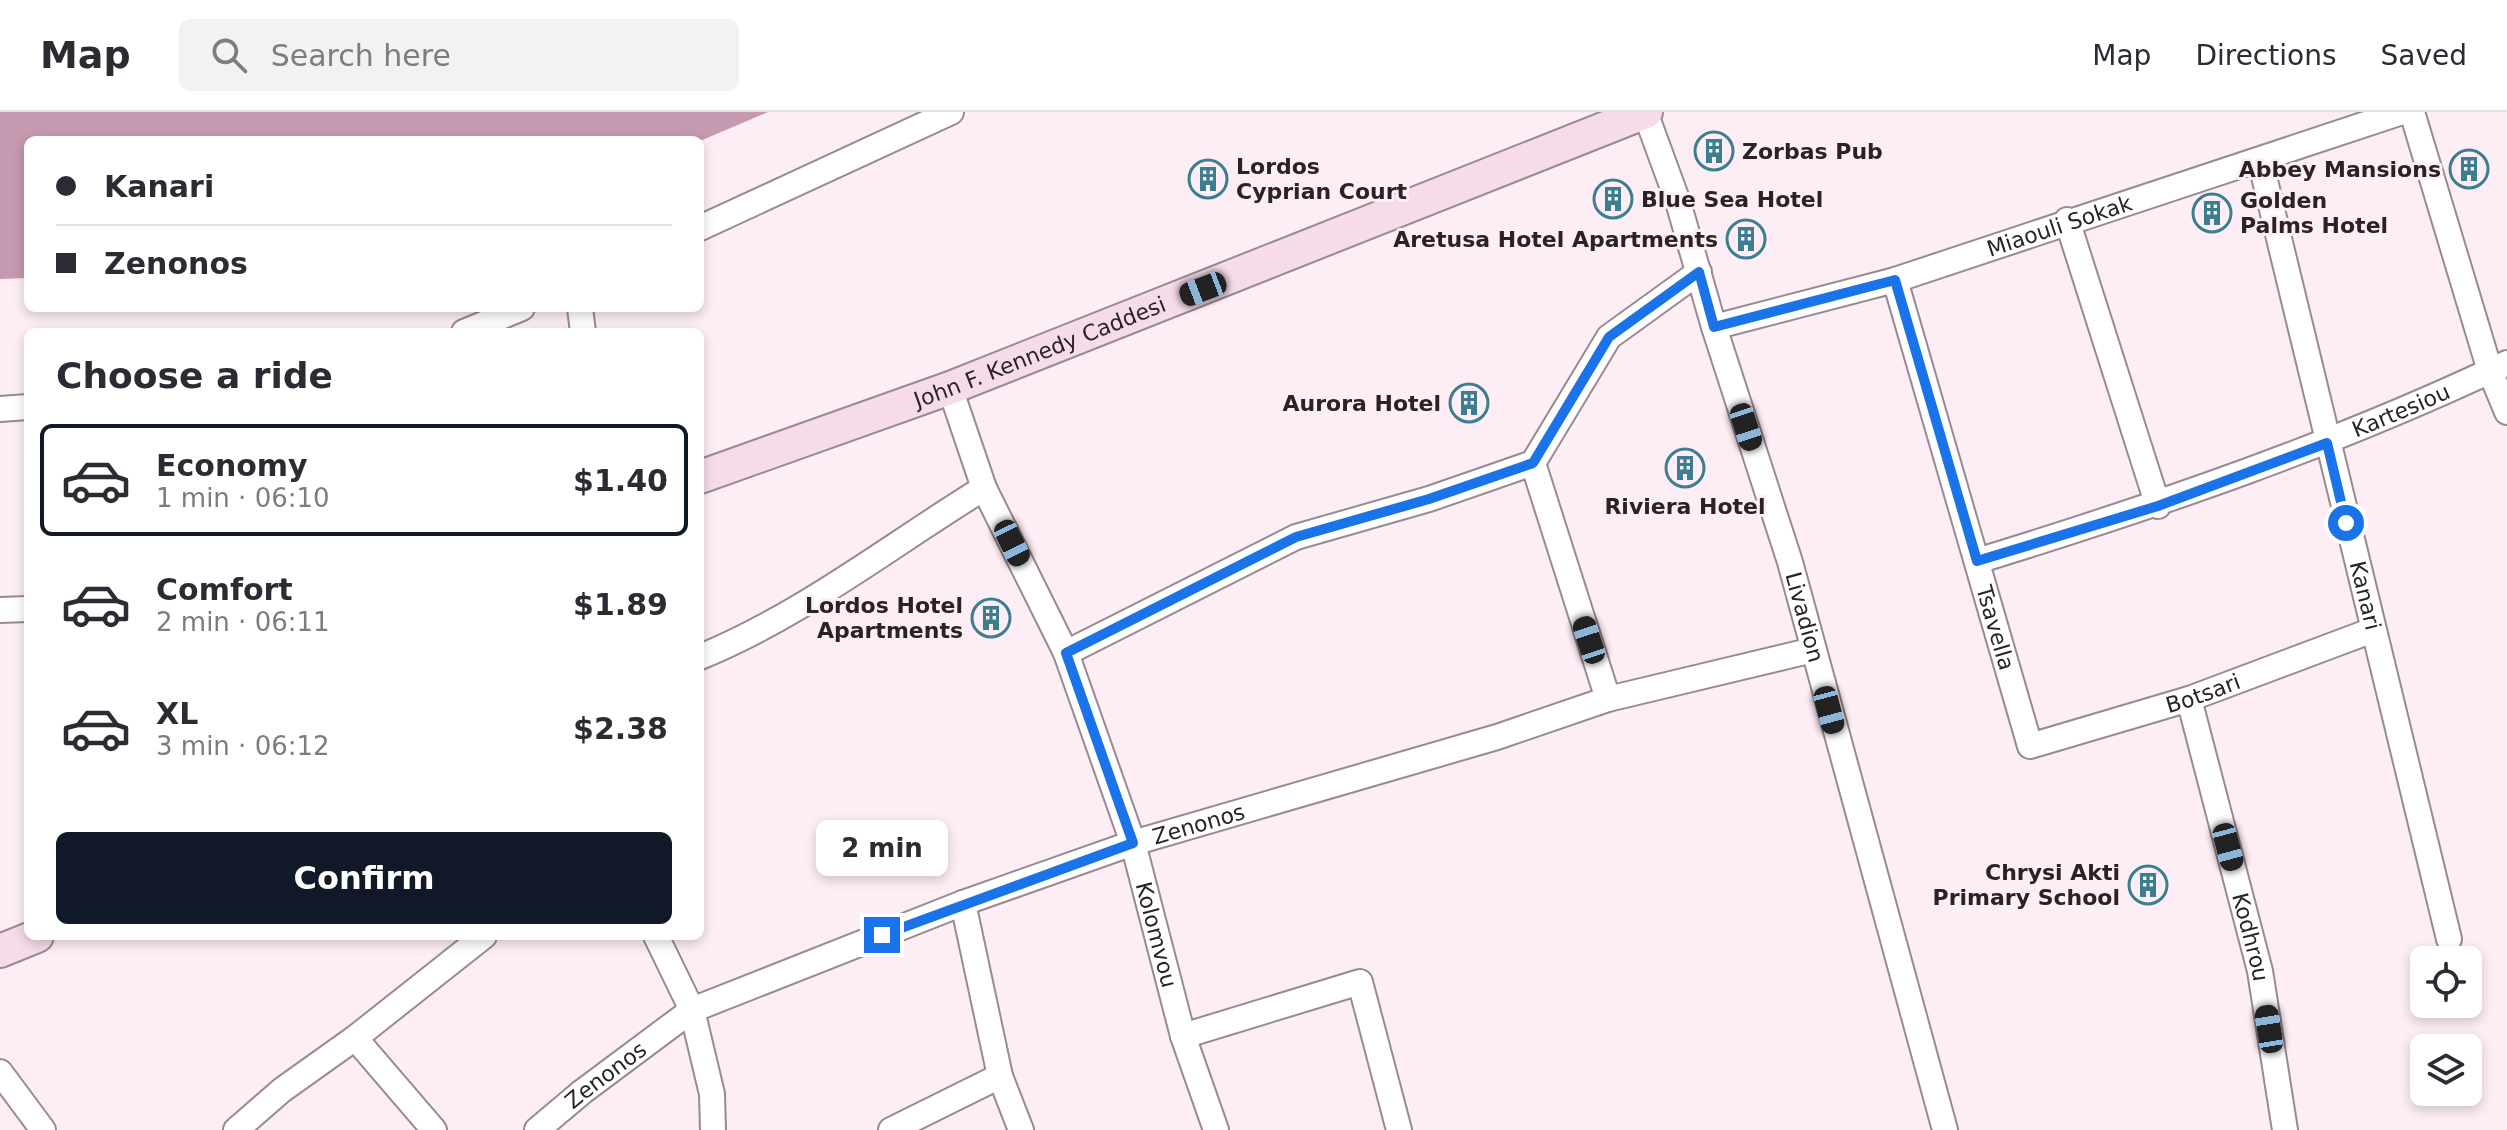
<!DOCTYPE html>
<html lang="en">
<head>
<meta charset="utf-8">
<style>
	body { margin:0; font-family:"DejaVu Sans",sans-serif; background:#f2f2f3; color:#2b2b33; height:100vh; display:flex; flex-direction:column; font-size:30px; white-space:nowrap }
	* { box-sizing:border-box; margin:0 }
	p { font-size:26px; color:#7c7c81 }
	.icon { flex:none; width:44px; height:44px; fill:none; stroke:currentColor; stroke-width:2; stroke-linecap:round; stroke-linejoin:round }
	.map { position:relative; flex:1; overflow:hidden }
	.panel { position:absolute; left:24px; top:216px; width:680px; height:612px; display:flex; flex-direction:column; background:#fff; border-radius:12px; box-shadow:0 4px 12px #0003 }
	.panel>* { flex:none }
	.hud { position:absolute; left:24px; top:24px; width:680px; height:176px; border-radius:12px; box-shadow:0 4px 12px #0003; display:grid; align-content:center; height:176px; padding:0 32px; background:#fff }
	.controls { position:absolute; left:2410px; top:834px; display:grid; gap:16px }
	.controls a { display:grid; place-items:center; width:72px; height:72px; border-radius:12px; background:#fff; box-shadow:0 4px 12px #0003; font-size:40px }
	.end { position:absolute; width:36px; height:36px; margin:-18px; border:10px solid #1a73e8; background:#fff; box-shadow:0 0 0 4px #fff }
	.from { border-radius:50% }
	.bubble { position:absolute; height:56px; border-radius:12px; background:#fff; box-shadow:0 4px 12px #0003; font-size:26px; font-weight:800; line-height:56px; text-align:center }
	.car { position:absolute; width:24px; height:48px; margin:-24px -12px; border-radius:10px; box-shadow:0 0 6px 2px #0007; background:linear-gradient(#222 24%,#8ab4d8 0 40%,#222 0 76%,#8ab4d8 0 86%,#222 0) }
	.hud b { display:flex; align-items:center; gap:28px; height:76px; font-size:30px }
	.hud b+b { border-top:2px solid #e1e1e2 }
	.hud i { width:20px; height:20px; background:#2b2b33 }
	ul { padding:0; list-style:none }
	li { display:flex; align-items:center; gap:24px; height:112px; margin:0 16px 12px; padding:0 16px; border:4px solid transparent; border-radius:12px }
	li div { flex:1 }
	li b { display:block; font-size:30px }
	li em { font-style:normal; font-weight:800 }
	li.on { border-color:#111827 }
	li>.icon { width:72px; height:72px; stroke-width:1.5 }
	h2 { padding:0 32px; font-size:36px; line-height:96px }
	.button { display:flex; gap:16px; margin-top:auto; padding:16px 32px }
	.button a { flex:1; height:92px; border-radius:12px; background:#111827; color:#fff; font-size:32px; font-weight:800; line-height:92px; text-align:center }
	header { display:flex; align-items:center; gap:48px; box-sizing:border-box; height:112px; padding:0 40px; background:#fff; border-bottom:2px solid #e1e1e2 }
	header strong { font-size:38px }
	nav { display:flex; gap:44px; margin-inline-start:auto; font-size:28px }
	.search { width:560px; height:72px; background:#f2f2f3; display:flex; align-items:center; gap:20px; box-sizing:border-box; padding:0 28px; border-radius:12px; color:#7c7c81; font-size:30px }
	.map>svg:first-child { display:block }
	.water { fill:#c599af }
	.lines { fill:none; stroke-linecap:round; stroke-linejoin:round }
	.street-casing { stroke:#9a8991; stroke-width:28 }
	.secondary-casing { stroke:#9a8991; stroke-width:36 }
	.street { stroke:#fff; stroke-width:24 }
	.secondary { stroke:#f6dcea; stroke-width:32 }
	.route { stroke:#1a73e8; stroke-width:10 }
	.labels { text-anchor:middle; stroke-width:6; stroke-linejoin:round; paint-order:stroke }
	.poi-label { font-size:22px; font-weight:bold; fill:#2a2326; stroke:#fdeef5; text-anchor:end }
	.street-label { font-size:22px; fill:#2a2326; stroke:#fdeef5 }
</style>
</head>
<body>
<header>
<strong>Map</strong>
<div class="search"><svg class="icon" aria-label="search" viewBox="0 0 24 24"><circle cx="10" cy="10" r="6"/><path d="M15 15l6 6"/></svg>Search here</div>
<nav><a>Map</a><a>Directions</a><a>Saved</a></nav>
</header>
<div class="map">
<svg width="2507" height="1018" viewBox="0 0 2507 1018">
	<rect width="100%" height="100%" fill="#fdeef5"/>
	<path class="water" d="M0,0H768L700,29L28,28V166L0,167Z"/>
	<g class="lines">
		<g class="street-casing">
			<g id="street">
				<path id="s1" d="M1645,0L1678,90L1714,215L1790,450L1945,1018"/>
				<path d="M2412,0L2490,259L2507,300"/>
				<path id="s2" d="M2260,48L2449,827"/>
				<path d="M2067,108L2158,394"/>
				<path d="M700,116L951,0"/>
				<path id="s3" d="M1895,168L2030,634L2189,587L2373,518"/>
				<path d="M580,196L583,220"/>
				<path id="s4" d="M1714,215L1895,168L2402,0"/>
				<path d="M464,220L522,196"/>
				<path id="s5" d="M950,276L984,376L1066,541L1133,731L1183,924L1216,1018"/>
				<path d="M0,297L28,295"/>
				<path d="M1533,351L1608,587"/>
				<path id="s6" d="M1977,449C2159,393 2334,333 2507,251"/>
				<path d="M0,498L28,497"/>
				<path d="M1066,541L1296,425L1429,387L1533,351L1609,225L1699,160"/>
				<path d="M700,545C801,504 891,433 984,376"/>
				<path id="s7" d="M2189,587L2260,859L2285,1018"/>
				<path d="M963,791L1000,964L1021,1018"/>
				<path d="M656,824L692,898L712,982L713,1018"/>
				<path d="M1183,924L1360,870L1399,1018"/>
				<path d="M355,926L434,1018"/>
				<path d="M0,960L43,1018"/>
				<path d="M236,1018L282,978L355,926L484,824"/>
				<path id="s8" d="M537,1018L582,980L692,898L963,791L1133,731L1497,625L1608,587L1813,538"/>
				<path d="M891,1018L1000,964"/>
			</g>
		</g>
		<g class="secondary-casing">
			<g id="secondary">
				<path id="s9" d="M700,365L950,276L1646,0"/>
				<path d="M0,839L37,824"/>
			</g>
		</g>
		<use href="#street" class="street"/>
		<use href="#secondary" class="secondary"/>
	</g>
	<g class="lines">
		<path class="route" d="M882,823L1133,731L1066,541L1296,425L1429,387L1533,351L1609,225L1699,160L1714,215L1895,168L1977,449L2158,394L2327,331L2346,411"/>
	</g>
	<defs>
		<g id="building-ring" transform="scale(2)"><circle r="9.5" fill="#fdeef5" stroke="#3c7d90" stroke-width="1.5"/><path d="M-4-6H4V6H1V3H-1V6H-4ZM-2.5-4.3h1.7v1.8h-1.7ZM.8-4.3h1.7v1.8H.8ZM-2.5-1h1.7V.8h-1.7ZM.8-1h1.7V.8H.8Z" fill="#3c7d90"/></g>
	</defs>
	<g fill-rule="evenodd">
		<use href="#building-ring" x="1714" y="39"/>
		<use href="#building-ring" x="2469" y="57"/>
		<use href="#building-ring" x="1208" y="67"/>
		<use href="#building-ring" x="1613" y="87"/>
		<use href="#building-ring" x="2212" y="101"/>
		<use href="#building-ring" x="1746" y="127"/>
		<use href="#building-ring" x="1469" y="291"/>
		<use href="#building-ring" x="1685" y="356"/>
		<use href="#building-ring" x="991" y="506"/>
		<use href="#building-ring" x="2148" y="773"/>
	</g>
	<g class="labels">
		<g class="poi-label">
			<text x="1742" y="47" text-anchor="start">Zorbas Pub</text>
			<text x="1236" y="62" text-anchor="start">Lordos<tspan x="1236" dy="25">Cyprian Court</tspan></text>
			<text x="2441" y="65">Abbey Mansions</text>
			<text x="1641" y="95" text-anchor="start">Blue Sea Hotel</text>
			<text x="2240" y="96" text-anchor="start">Golden<tspan x="2240" dy="25">Palms Hotel</tspan></text>
			<text x="1718" y="135">Aretusa Hotel Apartments</text>
			<text x="1441" y="299">Aurora Hotel</text>
			<text x="1685" y="402" text-anchor="middle">Riviera Hotel</text>
			<text x="963" y="501">Lordos Hotel<tspan x="963" dy="25">Apartments</tspan></text>
			<text x="2120" y="768">Chrysi Akti<tspan x="2120" dy="25">Primary School</tspan></text>
		</g>
		<g class="street-label">
			<text dy="8" stroke="none"><textPath href="#s4" startOffset="360">Miaouli Sokak</textPath></text>
			<text dy="8" stroke="none"><textPath href="#s9" startOffset="362">John F. Kennedy Caddesi</textPath></text>
			<text dy="8" stroke="none"><textPath href="#s6" startOffset="450">Kartesiou</textPath></text>
			<text dy="8" stroke="none"><textPath href="#s2" startOffset="448">Kanari</textPath></text>
			<text dy="8" stroke="none"><textPath href="#s1" startOffset="530">Livadion</textPath></text>
			<text dy="8" stroke="none"><textPath href="#s3" startOffset="362">Tsavella</textPath></text>
			<text dy="8" stroke="none"><textPath href="#s3" startOffset="666">Botsari</textPath></text>
			<text dy="8" stroke="none"><textPath href="#s8" startOffset="736">Zenonos</textPath></text>
			<text dy="8" stroke="none"><textPath href="#s5" startOffset="586">Kolomvou</textPath></text>
			<text dy="8" stroke="none"><textPath href="#s7" startOffset="246">Kodhrou</textPath></text>
			<text dy="8" stroke="none"><textPath href="#s8" startOffset="88">Zenonos</textPath></text>
		</g>
	</g>
</svg>
<div class="controls">
<a><svg class="icon" aria-label="locate" viewBox="0 0 24 24"><circle cx="12" cy="12" r="6"/><path d="M12 2v4M12 18v4M2 12h4M18 12h4"/></svg></a>
<a><svg class="icon" aria-label="layers" viewBox="0 0 24 24"><path d="M12 4l9 5-9 5-9-5zM3 14l9 5 9-5"/></svg></a>
</div>
<i class="end from" style="left:2346px;top:411px"></i>
<i class="end" style="left:882px;top:823px"></i>
<div class="bubble" style="left:816px;top:708px;width:132px">2 min</div>
<i class="car" style="left:1203px;top:177px;rotate:249deg"></i>
<i class="car" style="left:1746px;top:315px;rotate:162deg"></i>
<i class="car" style="left:1012px;top:431px;rotate:154deg"></i>
<i class="car" style="left:1589px;top:528px;rotate:342deg"></i>
<i class="car" style="left:1829px;top:598px;rotate:165deg"></i>
<i class="car" style="left:2228px;top:735px;rotate:165deg"></i>
<i class="car" style="left:2269px;top:917px;rotate:351deg"></i>
<div class="hud">
<b><i class="from"></i>Kanari</b>
<b><i></i>Zenonos</b>
</div>
<section class="panel">
<h2>Choose a ride</h2>
<ul>
<li class="on"><svg class="icon" aria-label="car" viewBox="0 0 24 24"><path d="M5 17H2v-5l4-1 3-4h7l3 4 3 1v5h-3M9 17h6M6 11h13"/><circle cx="7" cy="17" r="2"/><circle cx="17" cy="17" r="2"/></svg><div><b>Economy</b><p>1 min · 06:10</p></div><em>$1.40</em></li>
<li><svg class="icon" aria-label="car" viewBox="0 0 24 24"><path d="M5 17H2v-5l4-1 3-4h7l3 4 3 1v5h-3M9 17h6M6 11h13"/><circle cx="7" cy="17" r="2"/><circle cx="17" cy="17" r="2"/></svg><div><b>Comfort</b><p>2 min · 06:11</p></div><em>$1.89</em></li>
<li><svg class="icon" aria-label="car" viewBox="0 0 24 24"><path d="M5 17H2v-5l4-1 3-4h7l3 4 3 1v5h-3M9 17h6M6 11h13"/><circle cx="7" cy="17" r="2"/><circle cx="17" cy="17" r="2"/></svg><div><b>XL</b><p>3 min · 06:12</p></div><em>$2.38</em></li>
</ul>
<div class="button"><a>Confirm</a></div>
</section>
</div>
</body>
</html>
